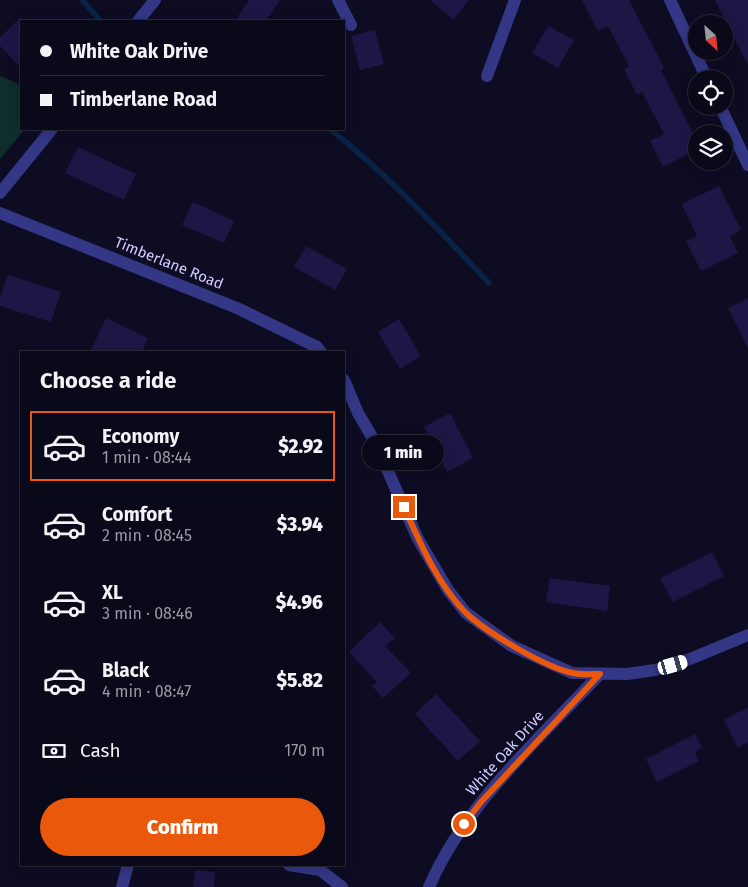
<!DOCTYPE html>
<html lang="en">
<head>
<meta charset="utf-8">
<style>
	body { margin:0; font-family:"Fira Sans",sans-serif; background:#181727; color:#f1f3f6; height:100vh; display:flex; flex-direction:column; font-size:19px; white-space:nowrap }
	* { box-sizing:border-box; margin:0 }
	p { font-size:16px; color:#999aa2 }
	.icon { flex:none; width:28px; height:28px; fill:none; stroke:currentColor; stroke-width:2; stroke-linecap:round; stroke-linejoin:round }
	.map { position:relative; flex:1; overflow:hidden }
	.drawer { position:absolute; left:20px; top:351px; width:325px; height:515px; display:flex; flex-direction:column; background:#0a091a; border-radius:0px; box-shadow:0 2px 12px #0003,0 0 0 1px #2a2a39 }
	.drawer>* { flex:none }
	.top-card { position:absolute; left:20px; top:20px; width:325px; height:110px; border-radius:0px; box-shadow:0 2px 12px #0003,0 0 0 1px #2a2a39; display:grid; align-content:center; height:110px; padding:0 20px; background:#0a091a }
	.needle { width:32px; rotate:153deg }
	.controls { position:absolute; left:688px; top:15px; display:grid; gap:10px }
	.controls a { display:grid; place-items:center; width:45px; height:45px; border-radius:50%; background:#0a091a; box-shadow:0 2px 12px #0003,0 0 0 1px #2a2a39; font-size:25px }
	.end { position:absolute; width:22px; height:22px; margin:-11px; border:6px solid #ea580c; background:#fff; box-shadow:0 0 0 2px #fff }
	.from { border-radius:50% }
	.bubble { position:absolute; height:35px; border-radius:18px; background:#0a091a; box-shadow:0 2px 12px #0003,0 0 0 1px #2a2a39; font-size:16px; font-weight:800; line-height:35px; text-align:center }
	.car { position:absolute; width:15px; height:30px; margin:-15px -8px; border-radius:6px; box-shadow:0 0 4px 1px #0007; background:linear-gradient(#fff 24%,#345 0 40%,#fff 0 76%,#345 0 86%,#fff 0) }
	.top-card b { display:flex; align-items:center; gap:18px; height:48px; font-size:19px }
	.top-card b+b { border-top:1px solid #2a2a39 }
	.top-card i { width:12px; height:12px; background:#f1f3f6 }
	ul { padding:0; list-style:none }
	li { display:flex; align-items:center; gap:15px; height:70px; margin:0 10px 8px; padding:0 10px; border:2px solid transparent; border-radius:0px }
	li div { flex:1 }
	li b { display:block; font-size:19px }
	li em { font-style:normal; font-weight:800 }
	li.on { border-color:#ea580c }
	li>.icon { width:45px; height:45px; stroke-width:1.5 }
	h2 { padding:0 20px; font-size:22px; line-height:60px }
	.pay { display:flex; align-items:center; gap:12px; height:55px; padding:0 20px; font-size:19px }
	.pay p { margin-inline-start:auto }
	.action { display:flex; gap:10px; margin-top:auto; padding:10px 20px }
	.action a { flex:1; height:58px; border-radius:30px; background:#ea580c; color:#fff; font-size:20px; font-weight:800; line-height:58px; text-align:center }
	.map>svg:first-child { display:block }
	.green { fill:#0f2d2a }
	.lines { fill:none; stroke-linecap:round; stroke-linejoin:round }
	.stream { stroke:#082346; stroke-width:5.5 }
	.building { fill:#1c1745 }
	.minor { stroke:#333786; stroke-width:12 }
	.route { stroke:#ea580c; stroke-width:6 }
	.labels { text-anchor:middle; stroke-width:5; stroke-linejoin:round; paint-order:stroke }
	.street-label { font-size:15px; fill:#d0ceff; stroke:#0e0c23 }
</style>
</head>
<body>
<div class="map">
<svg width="748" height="887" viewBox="0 0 748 887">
	<rect width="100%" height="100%" fill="#0e0c23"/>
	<path class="green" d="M0,76L21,85V129H25L0,159Z"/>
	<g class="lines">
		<path class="stream" d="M82,0L99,19
			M330,129C388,175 438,229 489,283"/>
	</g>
	<path class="building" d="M249,0H280L266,21H235Z
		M430,0H469L453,20Z
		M582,0H629L664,68L661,70L696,140V150L663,167L650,141L664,134L642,92L637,95L624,69L629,66L608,26L598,31Z
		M715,0H748V65Z
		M21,17V68L0,46V38Z
		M548,26L574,40L558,68L532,53Z
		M375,30L384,64L360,70L351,36Z
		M78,147L136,174L124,200L65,173Z
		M719,186L741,230L730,236L738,253L701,271L686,241L697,236L682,204Z
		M193,202L234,221L224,243L182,225Z
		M306,246L347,269L335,290L294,267Z
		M8,275L61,292L51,322L0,306V297Z
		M748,298V348L728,308Z
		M106,318L148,338L142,352H90Z
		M399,319L421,356L400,369L378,332Z
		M450,413L473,458L447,472L424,427Z
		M712,552L724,576L673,602L660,578Z
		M550,578L610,586L607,611L546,602Z
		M380,622L395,638L385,646L411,673L383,698L372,686L377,682L349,652Z
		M436,694L480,741L458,761L415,714Z
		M748,707V742L738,748L724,720Z
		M695,734L702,748L695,752L699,761L657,782L646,759Z
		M195,870L215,872L214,887H193Z"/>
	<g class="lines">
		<path class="minor" d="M338,0L351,25
			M670,0L707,79
			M138,21L155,0
			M487,76L515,0
			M720,106L748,165
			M0,193L52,129
			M0,213L237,308L317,347L321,352
			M344,380L358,413L375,442L418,539L448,590L466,613L512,646L572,673L627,674L655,670L690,659L748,635
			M289,865L320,870L342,887
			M122,887L128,865
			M429,887C464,805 540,738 600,674"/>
	</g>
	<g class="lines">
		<path class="route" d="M404,507C420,543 438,585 466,613C486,632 546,668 573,673C581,675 591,674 600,674L481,802L464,824"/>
	</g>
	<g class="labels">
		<g class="street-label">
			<text transform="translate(169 263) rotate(22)" y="5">Timberlane Road</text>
			<text transform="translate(505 753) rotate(-48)" y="5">White Oak Drive</text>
		</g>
	</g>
</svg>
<div class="controls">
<a><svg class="needle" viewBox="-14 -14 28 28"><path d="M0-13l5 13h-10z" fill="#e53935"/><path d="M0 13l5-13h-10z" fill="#999aa2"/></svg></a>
<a><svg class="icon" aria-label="locate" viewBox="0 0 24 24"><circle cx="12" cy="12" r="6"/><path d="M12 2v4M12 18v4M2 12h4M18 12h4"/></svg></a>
<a><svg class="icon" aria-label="layers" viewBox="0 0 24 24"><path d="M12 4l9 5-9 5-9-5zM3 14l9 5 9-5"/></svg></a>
</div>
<i class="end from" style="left:464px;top:824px"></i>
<i class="end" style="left:404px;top:507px"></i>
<div class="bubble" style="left:362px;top:435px;width:82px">1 min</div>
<i class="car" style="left:673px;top:665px;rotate:74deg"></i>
<div class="top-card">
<b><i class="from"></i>White Oak Drive</b>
<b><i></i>Timberlane Road</b>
</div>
<section class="drawer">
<h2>Choose a ride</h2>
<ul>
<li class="on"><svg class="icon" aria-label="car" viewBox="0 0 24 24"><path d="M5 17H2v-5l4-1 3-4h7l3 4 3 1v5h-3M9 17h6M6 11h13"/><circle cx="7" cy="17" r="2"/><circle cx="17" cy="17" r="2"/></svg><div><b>Economy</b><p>1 min · 08:44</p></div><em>$2.92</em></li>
<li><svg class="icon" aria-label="car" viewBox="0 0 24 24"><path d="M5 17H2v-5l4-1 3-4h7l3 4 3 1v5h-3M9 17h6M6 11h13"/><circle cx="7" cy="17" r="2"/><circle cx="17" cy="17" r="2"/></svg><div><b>Comfort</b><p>2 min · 08:45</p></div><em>$3.94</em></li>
<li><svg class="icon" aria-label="car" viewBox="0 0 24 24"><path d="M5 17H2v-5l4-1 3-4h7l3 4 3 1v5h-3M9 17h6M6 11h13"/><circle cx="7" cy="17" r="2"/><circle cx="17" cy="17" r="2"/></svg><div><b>XL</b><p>3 min · 08:46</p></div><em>$4.96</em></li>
<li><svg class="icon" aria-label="car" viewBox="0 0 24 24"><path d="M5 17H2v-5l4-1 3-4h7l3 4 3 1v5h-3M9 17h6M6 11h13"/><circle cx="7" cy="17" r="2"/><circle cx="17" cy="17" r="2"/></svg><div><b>Black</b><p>4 min · 08:47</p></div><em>$5.82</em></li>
</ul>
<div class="pay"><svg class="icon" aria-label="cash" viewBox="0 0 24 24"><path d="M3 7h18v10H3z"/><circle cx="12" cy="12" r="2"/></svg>Cash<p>170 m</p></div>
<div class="action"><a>Confirm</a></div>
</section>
</div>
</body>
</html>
